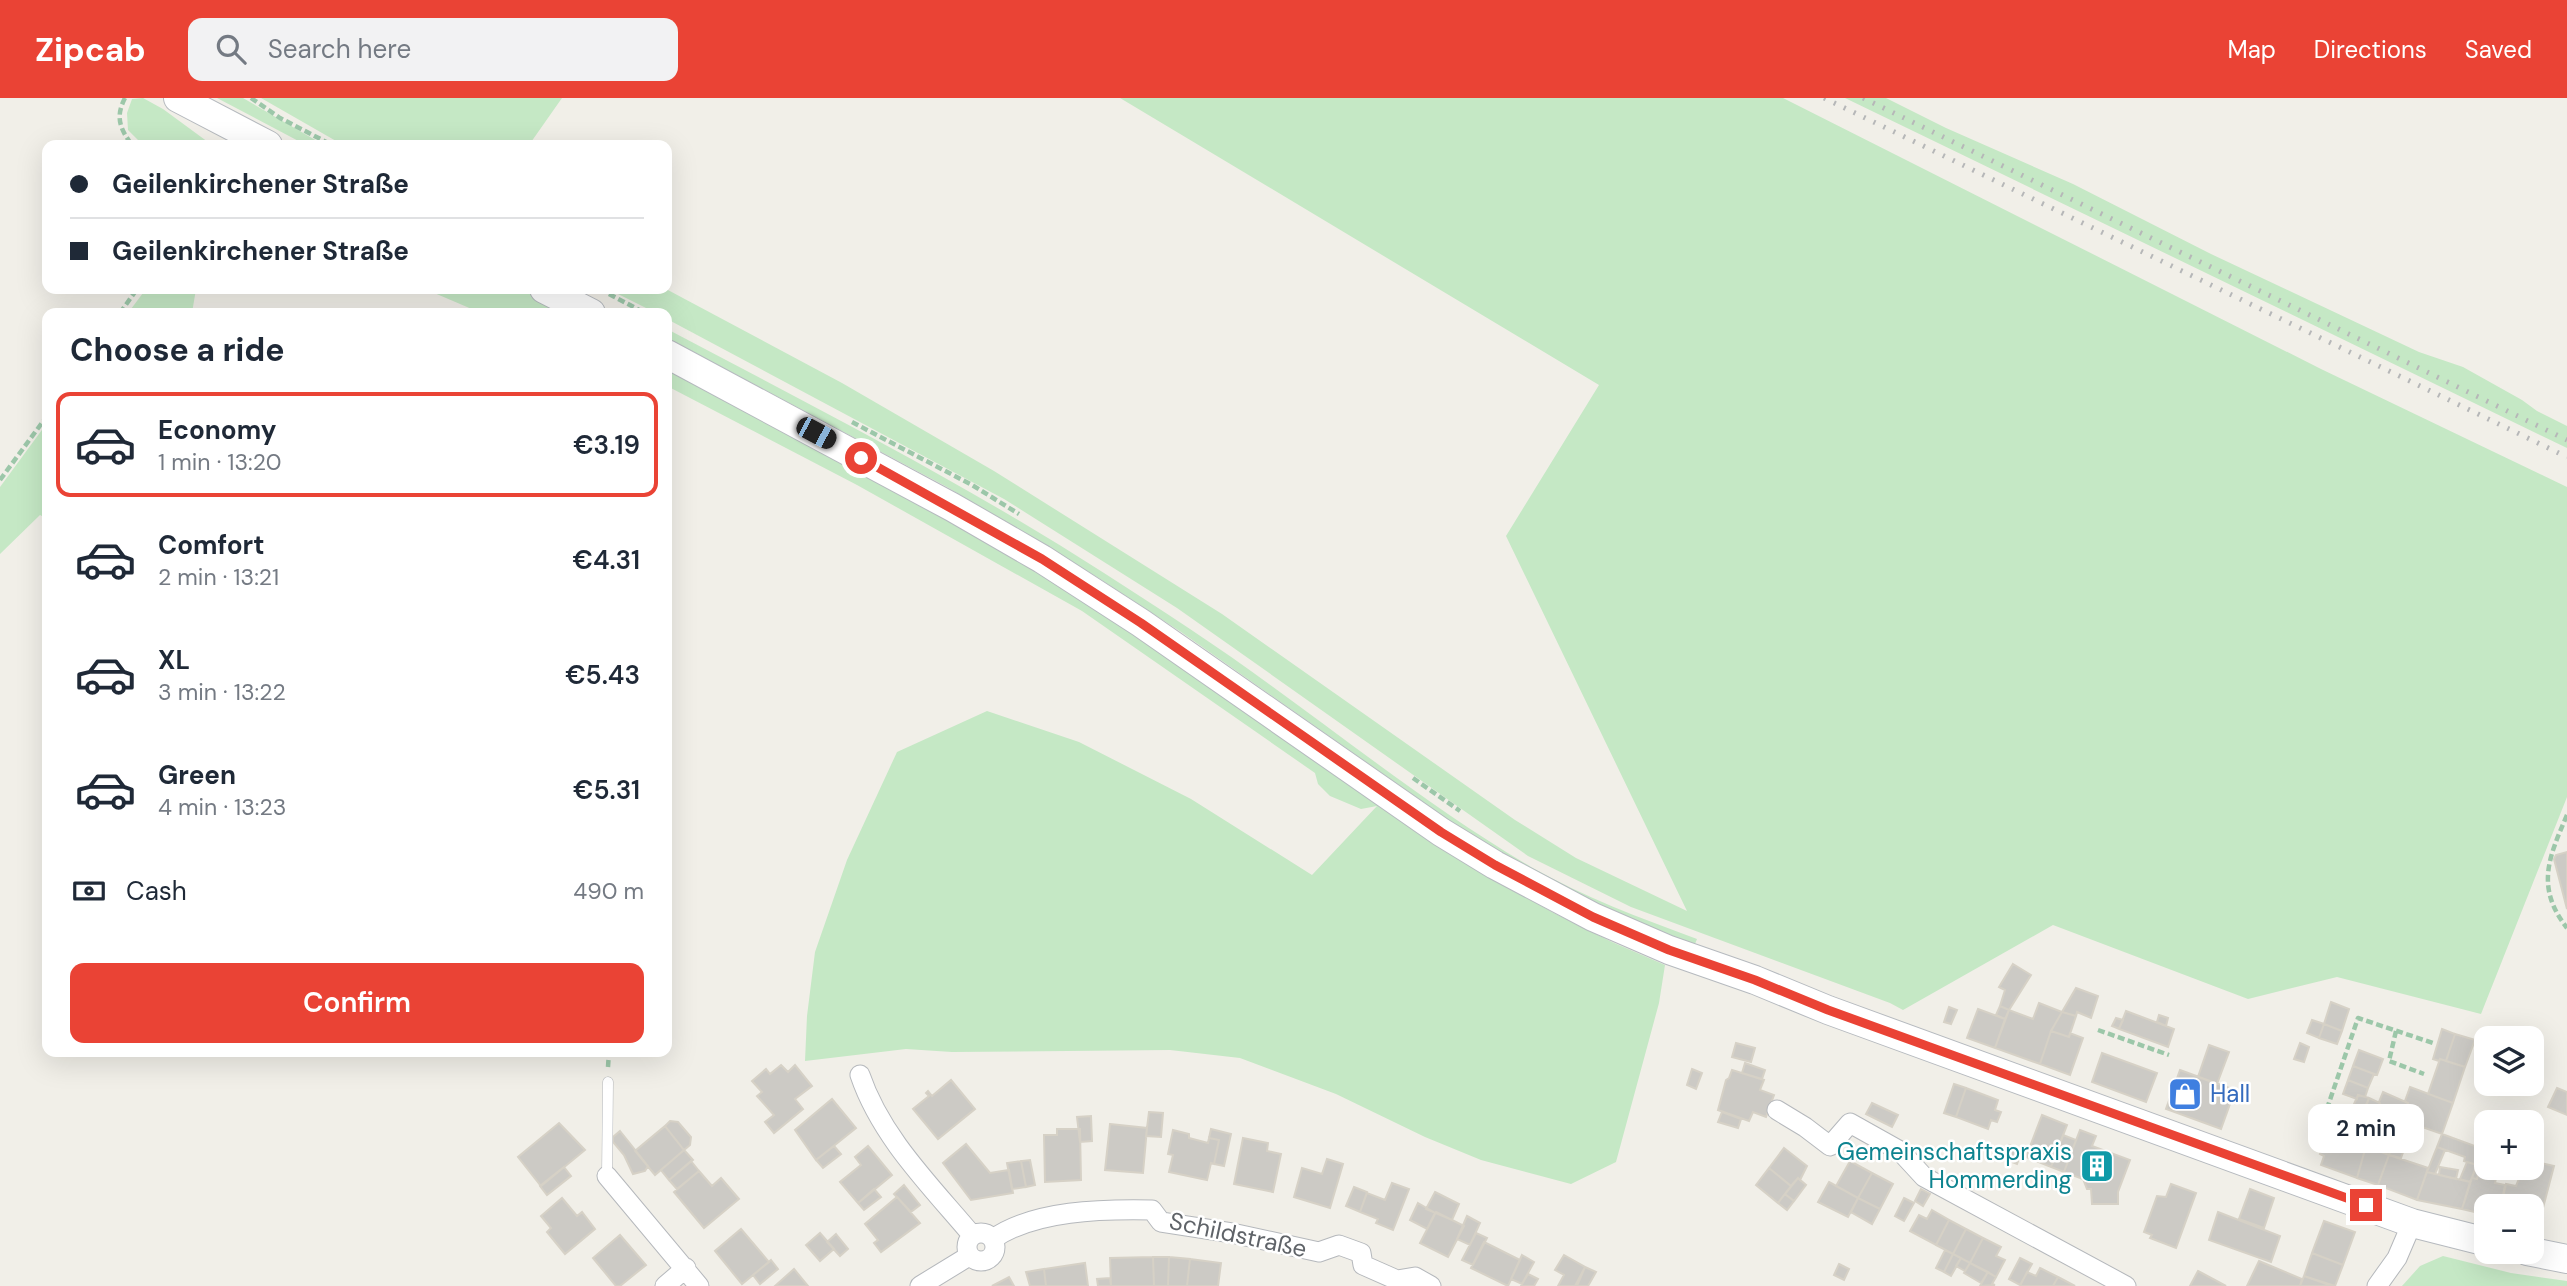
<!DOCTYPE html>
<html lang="en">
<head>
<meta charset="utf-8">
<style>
	body { margin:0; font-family:"DM Sans",sans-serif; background:#f2f2f3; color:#1f2937; height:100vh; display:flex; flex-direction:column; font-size:26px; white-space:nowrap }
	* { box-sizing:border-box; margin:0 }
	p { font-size:23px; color:#747a83 }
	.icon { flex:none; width:38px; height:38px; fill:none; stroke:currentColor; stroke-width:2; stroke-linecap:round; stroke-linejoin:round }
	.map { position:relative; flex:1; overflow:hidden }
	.drawer { position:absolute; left:42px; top:210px; width:630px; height:749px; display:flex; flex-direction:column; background:#fff; border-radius:14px; box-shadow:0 7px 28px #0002 }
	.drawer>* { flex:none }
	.hud { position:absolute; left:42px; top:42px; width:630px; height:154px; border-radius:14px; box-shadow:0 7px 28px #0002; display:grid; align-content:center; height:154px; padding:0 28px; background:#fff }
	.controls { position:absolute; left:2474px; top:928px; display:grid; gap:14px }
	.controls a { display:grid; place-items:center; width:70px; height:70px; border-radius:14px; background:#fff; box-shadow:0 7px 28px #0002; font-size:35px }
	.end { position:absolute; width:32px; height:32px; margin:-16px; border:9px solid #ea4335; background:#fff; box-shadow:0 0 0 4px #fff }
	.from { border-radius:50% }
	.bubble { position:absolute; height:49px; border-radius:14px; background:#fff; box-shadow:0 7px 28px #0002; font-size:23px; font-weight:600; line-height:49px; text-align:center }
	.car { position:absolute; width:21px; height:42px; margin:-21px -10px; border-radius:9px; box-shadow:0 0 5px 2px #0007; background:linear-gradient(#222 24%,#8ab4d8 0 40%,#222 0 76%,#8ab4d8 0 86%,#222 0) }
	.hud b { display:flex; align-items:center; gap:24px; height:66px; font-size:26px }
	.hud b+b { border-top:2px solid #e0e1e3 }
	.hud i { width:18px; height:18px; background:#1f2937 }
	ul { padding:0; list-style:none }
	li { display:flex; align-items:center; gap:21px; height:105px; margin:0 14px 10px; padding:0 14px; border:4px solid transparent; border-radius:14px }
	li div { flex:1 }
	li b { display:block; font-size:26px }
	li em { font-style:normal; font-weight:600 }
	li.on { border-color:#ea4335 }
	li>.icon { width:63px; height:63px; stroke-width:1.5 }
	h2 { padding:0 28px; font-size:32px; line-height:84px }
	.pay { display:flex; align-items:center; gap:18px; height:77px; padding:0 28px; font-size:26px }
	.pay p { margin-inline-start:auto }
	.primary-button { display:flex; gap:14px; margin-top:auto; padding:14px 28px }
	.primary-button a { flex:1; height:80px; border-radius:14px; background:#ea4335; color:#fff; font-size:28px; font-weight:600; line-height:80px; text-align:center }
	header { display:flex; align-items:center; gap:42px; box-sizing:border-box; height:98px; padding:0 35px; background:#ea4335; color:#fff }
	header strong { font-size:33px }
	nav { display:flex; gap:38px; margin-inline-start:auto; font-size:24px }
	.search { width:490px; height:63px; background:#f2f2f3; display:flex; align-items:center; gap:18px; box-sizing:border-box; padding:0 24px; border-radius:14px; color:#747a83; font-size:26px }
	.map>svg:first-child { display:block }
	.green { fill:#c5e8c5 }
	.building { fill:#cccac5; stroke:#d6d1c6; stroke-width:2 }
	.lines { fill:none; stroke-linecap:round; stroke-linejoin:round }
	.lane-casing { stroke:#b5b8bc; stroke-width:11 }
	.street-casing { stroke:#b5b8bc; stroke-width:21 }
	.secondary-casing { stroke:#b6babf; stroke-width:30 }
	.path { stroke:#9cc7a9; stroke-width:4.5; stroke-dasharray:7 3.5; stroke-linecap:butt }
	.lane { stroke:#fff; stroke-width:10 }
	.street { stroke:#fff; stroke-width:19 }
	.secondary { stroke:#fff; stroke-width:28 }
	.rail { stroke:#b6b7b8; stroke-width:5; stroke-dasharray:2 9; stroke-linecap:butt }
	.route { stroke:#ea4335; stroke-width:9 }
	.labels { text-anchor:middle; stroke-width:5; stroke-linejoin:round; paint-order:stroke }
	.shop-label { font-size:24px; fill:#366cbe; stroke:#fff; text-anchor:start }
	.culture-label { font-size:24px; fill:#0d838f; stroke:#fff; text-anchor:end }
	.street-label { font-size:24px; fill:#5f6368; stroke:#fff }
</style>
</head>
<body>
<header>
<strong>Zipcab</strong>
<div class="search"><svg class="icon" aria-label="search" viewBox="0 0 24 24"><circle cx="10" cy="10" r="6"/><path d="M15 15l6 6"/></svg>Search here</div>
<nav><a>Map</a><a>Directions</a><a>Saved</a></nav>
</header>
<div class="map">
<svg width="2567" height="1188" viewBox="0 0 2567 1188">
	<rect width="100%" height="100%" fill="#f1efe8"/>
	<path class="green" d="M143,0L163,11L212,47H143L128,32L127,15L132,1Z
		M217,0H243L324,47H306Z
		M261,0H562L529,47H343Z
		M1120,0H1783L2321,271L2567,389V699L2481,916L2337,879L2248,901L2053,827L1903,912L1890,905L1631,809L1528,758L1177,510L1004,401L667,221V215H656L608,191H666L842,285L994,373L1222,516L1515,722L1576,760L1687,813L1506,438L1599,287Z
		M1845,0H1886L1946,30L2073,86L2211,156L2419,254L2463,269L2522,302L2537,313L2567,328V350Z
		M146,191H196L192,215H128Z
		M425,191H521L566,215H481Z
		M667,231C779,290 892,348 1001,412C1065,449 1128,490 1190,531C1305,607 1412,699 1531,769C1584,799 1640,820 1697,841L1695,846L1638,826L1528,773L1460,730L1181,534L1097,479L947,389L667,240Z
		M667,267L1039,471L1461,763L1552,814L1612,844L1665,867L1659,905L1616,1064L1571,1086L1481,1062L1425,1039L1336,996L1240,960L1170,952L952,954L906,951L805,963L807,918L815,854L847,762L897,654L987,613L1079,644L1191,701L1312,777L1377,708L1361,711L1330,698L1318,686L1315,675L1082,513L857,387L667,288Z
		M47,325V421L40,417L0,456V389Z
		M2443,1158L2511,1175L2567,1183V1188H2402L2420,1168Z"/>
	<path class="building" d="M2567,754V811L2554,761L2556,757Z
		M2013,866L2031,877L2009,912L2000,908L2005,892L1999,889Z
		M2076,890L2098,898L2091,920L2077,914L2076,918L2062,914Z
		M2331,904L2349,911L2342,933L2324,926Z
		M2039,905L2062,914L2051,933L2040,966L1995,950L2009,912L2033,921Z
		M2000,908L2009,912L2005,921L1996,917Z
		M1949,909L1957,912L1951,926L1944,924Z
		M1978,911L2005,921L1995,950L1967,940Z
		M2126,913L2174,931L2168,949L2119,931Z
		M2062,914L2076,918L2069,939L2051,933Z
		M2159,917L2168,920L2166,928L2157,924Z
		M2116,920L2123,922L2119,931L2112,928Z
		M2312,922L2324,926L2319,940L2307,935Z
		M2324,926L2342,933L2337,946L2319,940Z
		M2442,931L2455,936L2446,963L2440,961L2439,963L2433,961Z
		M2051,933L2069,939L2070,935L2083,940L2070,977L2040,966Z
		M2455,936L2475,942L2465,969L2446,963Z
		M1736,945L1755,950L1751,964L1732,959Z
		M2300,945L2309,949L2304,964L2294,961Z
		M2209,947L2229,954L2217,986L2198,979Z
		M2359,952L2383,961L2377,977L2353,968Z
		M2102,955L2157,975L2146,1004L2092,984Z
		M2440,961L2465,969L2453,1005L2428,996Z
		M1745,965L1765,972L1762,981L1742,975Z
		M781,967L788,974L795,967L812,988L795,1001L803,1011L774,1035L765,1024L774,1017L757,998L762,994L752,983L766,971L770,976Z
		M2353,968L2374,976L2368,990L2348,982Z
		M1692,971L1702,975L1696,991L1687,987Z
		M1732,972L1764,982L1760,992L1774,997L1766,1019L1753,1014L1749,1023L1718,1012L1726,982L1729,980Z
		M2180,972L2235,992L2221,1031L2166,1011Z
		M951,982L975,1011L938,1041L913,1011L929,998L926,995L928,993L932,998Z
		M2348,982L2368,990L2365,999L2358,997L2357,1001L2343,996Z
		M1954,986L1966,990L1956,1019L1944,1015Z
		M2410,989L2453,1005L2442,1036L2402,1022L2408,1005L2405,1003Z
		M1966,990L1998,1002L1995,1012L2001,1014L1997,1024L1991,1022L1988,1031L1956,1019Z
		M2557,990L2567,994V1017L2548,1009Z
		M2383,994L2408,1005L2402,1021L2379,1013V1004Z
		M2358,997L2369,1000L2363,1017L2351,1013Z
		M2369,1000L2380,1005L2379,1013L2366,1007Z
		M832,1001L856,1030L816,1062L795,1032Z
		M1872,1005L1898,1017L1892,1029L1866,1016Z
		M2366,1007L2402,1021L2395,1040L2359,1027Z
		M2351,1013L2363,1017L2357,1031L2346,1027Z
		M1149,1014L1163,1015L1161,1039L1146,1038Z
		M1722,1014L1741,1021L1738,1030L1718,1024Z
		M2042,1017L2067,1027L2051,1069L2026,1059Z
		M1091,1018L1092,1043L1080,1044L1077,1019Z
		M670,1023L678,1024L691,1039L690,1047L684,1052L665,1028Z
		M559,1025L585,1052L541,1088L518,1059Z
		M1110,1026L1147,1030L1143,1075L1105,1072Z
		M2346,1027L2357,1031L2353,1043L2342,1039Z
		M665,1028L684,1052L655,1077L635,1053Z
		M1057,1031H1080L1081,1082L1045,1084L1044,1037H1057Z
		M1211,1031L1231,1036L1224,1068L1214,1066L1219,1042L1209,1040Z
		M1173,1032L1189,1036V1040L1208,1045L1209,1040L1219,1042L1214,1066L1211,1065L1207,1082L1169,1074L1173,1057L1168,1056Z
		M2080,1032L2096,1038L2092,1048L2130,1062L2118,1094V1106H2092L2091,1091H2087L2083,1081L2064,1074Z
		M620,1033L648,1068L645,1073L633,1076L624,1057L613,1044V1039Z
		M2380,1034L2395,1040L2389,1057L2374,1051Z
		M2333,1036L2366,1048L2357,1080L2321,1067L2324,1058L2320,1056L2325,1043L2329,1044Z
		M2442,1036L2483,1051L2477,1067L2464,1063L2465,1059L2437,1049Z
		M2063,1037L2076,1042L2064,1074L2051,1069Z
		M1243,1040L1268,1045L1267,1053L1281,1056L1273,1094L1234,1086Z
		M2394,1042L2406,1046L2401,1060L2389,1057Z
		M966,1046L990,1075L1009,1072L1013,1095L971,1102L943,1065Z
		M2009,1047L2022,1052L2017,1066L2004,1061Z
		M834,1048L841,1056L823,1070L816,1062Z
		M868,1048L892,1077L858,1105L840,1084L861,1067L855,1059Z
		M2366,1048L2389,1057L2378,1087L2357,1080Z
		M2437,1049L2445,1052L2435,1076L2427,1074Z
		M1784,1050L1807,1068L1800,1082L1798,1080L1791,1088L1769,1070Z
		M2483,1051L2487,1052V1065L2483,1077H2478L2477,1081L2472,1080Z
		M684,1052L693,1062L669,1082L661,1072Z
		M2389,1057L2428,1070L2417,1102L2378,1087Z
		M1327,1061L1343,1066L1330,1110L1294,1099L1302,1070L1322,1076Z
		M1030,1062L1035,1087L1026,1089L1021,1063Z
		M691,1063L699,1073L677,1091L669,1082Z
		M1021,1063L1026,1089L1012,1091L1007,1065Z
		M1850,1063L1872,1075L1858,1100L1836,1088Z
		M2532,1063L2554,1068L2538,1129L2532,1127V1108H2501L2506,1086L2516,1088L2524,1069H2532Z
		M2467,1064L2477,1067L2470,1084L2460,1081Z
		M564,1069L571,1078L547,1097L540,1088Z
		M2440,1069L2458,1072L2456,1081L2439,1077Z
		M1769,1070L1791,1088L1778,1105L1756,1087Z
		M699,1073L712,1088L721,1080L739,1101L704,1130L674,1094Z
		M2427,1074L2470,1084L2462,1111L2417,1102Z
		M1872,1075L1893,1086L1880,1111L1858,1100Z
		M2478,1077L2496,1080L2495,1085L2505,1087L2501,1108H2487V1117L2462,1111L2472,1080L2477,1081Z
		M1798,1080L1806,1087L1794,1103L1785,1096Z
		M1829,1084L1858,1100L1848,1119L1818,1104Z
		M1392,1085L1409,1091L1393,1132L1376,1125L1378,1121L1360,1114L1367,1095L1385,1102Z
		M2171,1086L2196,1095L2176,1150L2150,1140L2152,1137L2144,1134L2157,1098L2166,1099Z
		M904,1087L920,1107L911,1114L894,1096Z
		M1354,1089L1367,1094L1360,1114L1346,1108Z
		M874,1091L881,1099L864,1112L858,1105Z
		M1921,1091L1930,1096L1923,1108L1915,1103Z
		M2250,1091L2274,1100L2264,1130L2239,1121Z
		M1435,1094L1459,1106L1452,1122L1426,1111Z
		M1785,1096L1794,1103L1787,1112L1778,1105Z
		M897,1099L920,1125L881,1154L874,1145L878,1142L865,1126Z
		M562,1100L577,1118L582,1114L595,1131L565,1156L547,1134L551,1130L541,1118Z
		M1858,1100L1880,1111L1872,1126L1851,1114Z
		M1904,1100L1914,1105L1904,1123L1895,1118Z
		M1418,1105L1435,1115L1427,1131L1410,1122Z
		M1932,1112L1949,1122L1936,1147L1910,1133L1919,1117L1927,1121Z
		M1436,1114L1464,1128L1448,1159L1420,1145Z
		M2218,1114L2280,1138L2271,1164L2209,1142Z
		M1467,1118L1480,1125L1470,1147L1457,1141Z
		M1949,1122L1966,1131L1953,1156L1936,1147Z
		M2324,1123L2355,1134L2343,1167L2312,1155Z
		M741,1131L769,1164L742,1186L715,1153Z
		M1966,1131L1983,1140L1970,1165L1953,1156Z
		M820,1135L834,1151L820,1163L806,1147Z
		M1476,1135L1487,1140L1473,1167L1462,1162Z
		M836,1136L848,1151L840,1158L827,1144Z
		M620,1137L646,1167L620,1188H616L593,1160Z
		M1983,1140L2001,1149L1996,1158L2005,1162L1996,1179L1970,1165Z
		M1484,1144L1520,1162L1508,1188L1471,1170Z
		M1945,1152L1953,1156L1944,1174L1936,1170Z
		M2312,1155L2343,1167L2335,1188L2304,1178Z
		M1953,1156L1961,1160L1951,1178L1944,1174Z
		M1522,1157L1534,1164L1522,1186L1511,1181Z
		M1564,1157L1585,1169L1575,1188H1558L1564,1177L1555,1172Z
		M1153,1159H1169L1168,1188H1154Z
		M1153,1159L1154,1188H1111L1110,1160Z
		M1169,1159L1190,1161L1187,1188H1168Z
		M1961,1160L1970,1165L1965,1173L1956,1168Z
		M2020,1160L2032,1166L2020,1187L2009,1181Z
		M1190,1161L1221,1165L1218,1188H1187Z
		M771,1162L778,1171L760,1186L753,1177Z
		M2259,1163L2302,1181L2300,1188H2247Z
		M1085,1165L1088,1188H1046L1044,1171Z
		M1970,1165L1988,1174L1981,1185L1964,1175Z
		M1839,1166L1849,1171L1844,1182L1834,1177Z
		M1585,1169L1596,1174L1588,1188H1577Z
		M2040,1170L2058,1179L2053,1188H2020L2027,1174L2036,1178Z
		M794,1171L808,1188H775Z
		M1044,1171L1046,1188H1030L1026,1174Z
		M2198,1173L2226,1188H2190Z
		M1988,1174L1996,1179L1992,1186L1995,1187L1980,1188Z
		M1528,1176L1538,1181L1534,1188H1521Z
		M2304,1178L2332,1188H2300Z
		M1009,1179L1014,1188H992Z
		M2058,1179L2075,1188H2053Z
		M1110,1180L1111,1188H1098L1097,1181Z"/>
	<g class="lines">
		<g class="lane-casing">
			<path id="lane" d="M607,1078L608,984"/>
		</g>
		<g class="street-casing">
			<path id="street" d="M860,977C881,1039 930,1087 972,1137
				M1777,1012L1805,1029L1830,1048L1850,1025L1900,1053L1924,1079L2126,1188
				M607,1078L699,1188
				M967 1149a14 14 0 1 1 28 0a14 14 0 1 1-28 0Z
				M993,1141C1034,1112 1103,1111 1152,1112L1161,1124L1232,1135L1319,1154L1339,1147L1361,1155L1363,1167L1397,1182L1415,1179L1431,1188
				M665,1188L686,1170
				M920,1188L969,1158
				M2377,1188L2397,1160L2412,1125"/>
		</g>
		<g class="secondary-casing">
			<path id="secondary" d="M178,0L268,47
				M544,191L591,215
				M667,256L952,409L1042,461L1141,525L1441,734L1495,767L1593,819L1669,852L1755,882L1828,912L2412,1125L2487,1144
				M2527,1153L2567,1161"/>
		</g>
		<path class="path" d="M125,0C115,19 120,31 132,47
			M251,0L280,20L332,47
			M609,196L645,215
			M120,215L137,191
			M852,324L972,387L1019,416
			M0,382L47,318
			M1413,680L1460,713
			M2567,717C2549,759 2535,789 2567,830
			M2098,932L2169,957
			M2396,933L2389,963L2424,976
			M608,969L609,954
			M2320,1031L2358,920L2433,945
			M1858,1063L1863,1053"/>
		<use href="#lane" class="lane"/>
		<use href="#street" class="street"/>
		<use href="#secondary" class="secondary"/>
		<path class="rail" d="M1824,0L2567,359
			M1863,0L2567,342"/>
	</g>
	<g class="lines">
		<path class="route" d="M861,360L1042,461L1141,525L1441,734L1495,767L1593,819L1669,852L1755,882L1828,912L2366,1107"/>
	</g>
	<defs>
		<g id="shop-square" transform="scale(1.75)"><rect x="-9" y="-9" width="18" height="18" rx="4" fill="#3f7fe0" stroke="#fff"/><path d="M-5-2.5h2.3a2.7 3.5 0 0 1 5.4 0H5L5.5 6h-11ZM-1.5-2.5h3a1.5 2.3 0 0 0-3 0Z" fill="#fff"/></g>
		<g id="building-square" transform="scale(1.75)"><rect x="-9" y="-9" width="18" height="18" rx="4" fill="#0f9aa8" stroke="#fff"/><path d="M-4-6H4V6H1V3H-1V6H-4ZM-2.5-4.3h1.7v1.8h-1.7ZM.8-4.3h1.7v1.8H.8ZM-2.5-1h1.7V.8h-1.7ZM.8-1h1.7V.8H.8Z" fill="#fff"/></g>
	</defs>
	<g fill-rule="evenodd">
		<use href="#shop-square" x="2185" y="996"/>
		<use href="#building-square" x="2097" y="1068"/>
	</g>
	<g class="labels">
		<g class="shop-label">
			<text x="2210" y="1004">Hall</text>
		</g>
		<g class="culture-label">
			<text x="2072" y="1062">Gemeinschaftspraxis<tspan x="2072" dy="28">Hommerding</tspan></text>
		</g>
		<g class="street-label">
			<text transform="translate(1238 1137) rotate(12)" y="8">Schildstraße</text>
		</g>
	</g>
</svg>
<div class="controls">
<a><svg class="icon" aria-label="layers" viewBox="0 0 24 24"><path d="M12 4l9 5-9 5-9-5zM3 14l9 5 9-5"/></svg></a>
<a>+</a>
<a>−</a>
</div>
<i class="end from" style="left:861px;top:360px"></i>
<i class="end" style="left:2366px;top:1107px"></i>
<div class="bubble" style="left:2308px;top:1006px;width:116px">2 min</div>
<i class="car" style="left:816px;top:335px;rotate:118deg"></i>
<div class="hud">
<b><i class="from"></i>Geilenkirchener Straße</b>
<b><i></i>Geilenkirchener Straße</b>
</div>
<section class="drawer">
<h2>Choose a ride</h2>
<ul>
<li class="on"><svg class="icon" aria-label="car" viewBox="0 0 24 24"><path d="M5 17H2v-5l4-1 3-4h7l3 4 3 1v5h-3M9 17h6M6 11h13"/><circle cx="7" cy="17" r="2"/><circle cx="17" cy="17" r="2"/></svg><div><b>Economy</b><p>1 min · 13:20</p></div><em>€3.19</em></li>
<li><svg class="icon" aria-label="car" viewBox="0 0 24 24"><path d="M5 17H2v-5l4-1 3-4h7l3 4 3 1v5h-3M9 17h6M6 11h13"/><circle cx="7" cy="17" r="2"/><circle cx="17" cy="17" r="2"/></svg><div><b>Comfort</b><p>2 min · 13:21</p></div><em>€4.31</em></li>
<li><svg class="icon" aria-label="car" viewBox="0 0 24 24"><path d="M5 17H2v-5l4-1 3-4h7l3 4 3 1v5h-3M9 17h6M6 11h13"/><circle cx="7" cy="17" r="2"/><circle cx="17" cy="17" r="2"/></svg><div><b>XL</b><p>3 min · 13:22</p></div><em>€5.43</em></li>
<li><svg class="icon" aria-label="car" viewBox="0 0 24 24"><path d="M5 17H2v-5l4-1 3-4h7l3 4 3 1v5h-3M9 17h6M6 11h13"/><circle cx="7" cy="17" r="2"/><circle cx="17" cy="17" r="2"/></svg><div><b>Green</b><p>4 min · 13:23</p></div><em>€5.31</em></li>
</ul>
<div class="pay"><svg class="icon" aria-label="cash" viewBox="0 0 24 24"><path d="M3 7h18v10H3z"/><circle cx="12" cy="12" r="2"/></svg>Cash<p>490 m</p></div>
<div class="primary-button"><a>Confirm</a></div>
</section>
</div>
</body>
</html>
